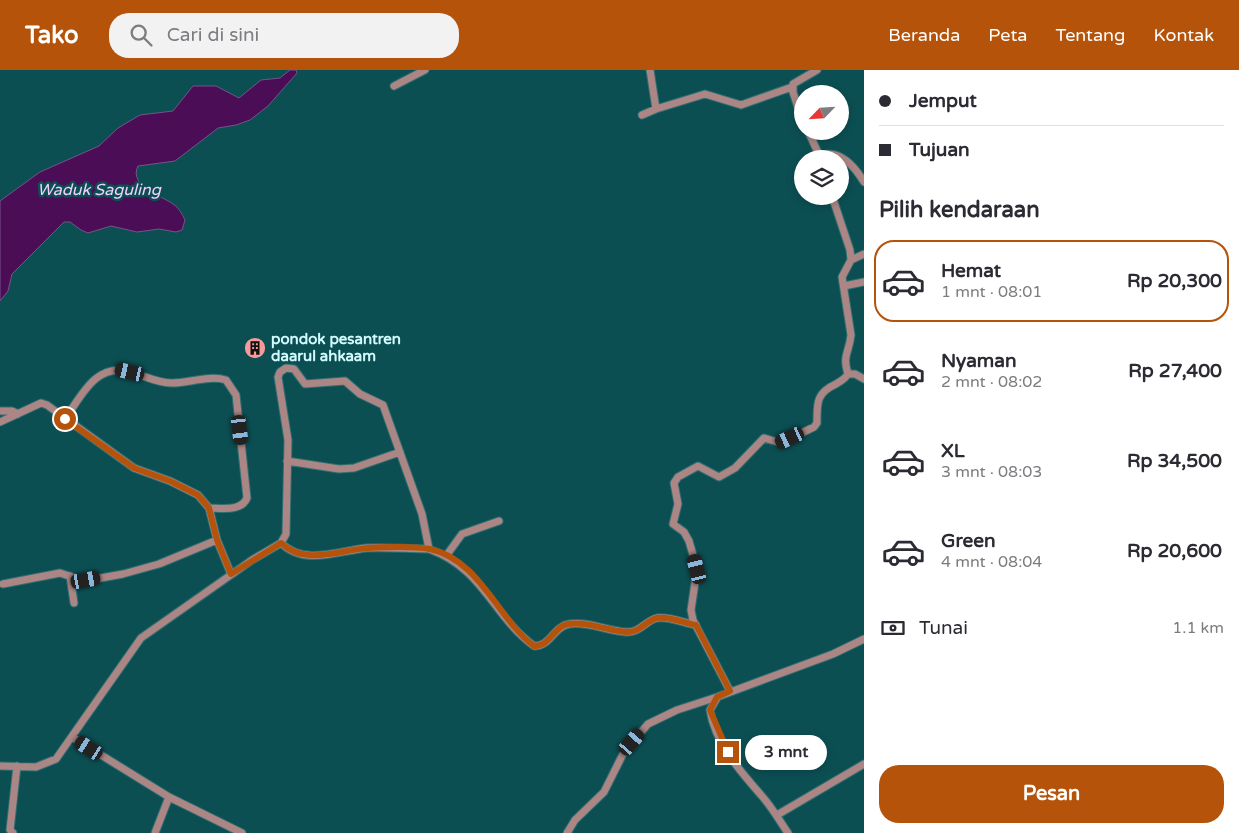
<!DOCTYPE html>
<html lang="id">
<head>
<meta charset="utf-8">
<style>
	body { margin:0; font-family:"Varela Round",sans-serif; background:#f2f2f3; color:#2b2b33; height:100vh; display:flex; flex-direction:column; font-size:19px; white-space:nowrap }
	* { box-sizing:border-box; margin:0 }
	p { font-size:16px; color:#7c7c81 }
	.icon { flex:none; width:28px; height:28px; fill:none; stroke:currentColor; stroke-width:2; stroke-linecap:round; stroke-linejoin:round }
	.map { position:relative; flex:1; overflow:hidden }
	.sheet { display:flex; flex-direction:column; background:#fff; width:375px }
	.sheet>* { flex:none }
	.top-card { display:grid; align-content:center; height:110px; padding:0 15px; background:#fff }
	.needle { width:32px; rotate:245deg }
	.tools { position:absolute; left:794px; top:15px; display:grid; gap:10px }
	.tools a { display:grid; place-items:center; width:55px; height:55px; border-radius:50%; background:#fff; box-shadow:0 2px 8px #0003; font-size:25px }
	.end { position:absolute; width:22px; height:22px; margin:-11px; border:6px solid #b45309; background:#fff; box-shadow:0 0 0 2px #fff }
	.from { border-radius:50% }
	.bubble { position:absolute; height:35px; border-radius:18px; background:#fff; box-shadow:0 2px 8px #0003; font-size:16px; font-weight:800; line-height:35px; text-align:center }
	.car { position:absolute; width:15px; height:30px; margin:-15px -8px; border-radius:6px; box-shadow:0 0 4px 1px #0007; background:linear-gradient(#222 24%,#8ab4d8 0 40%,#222 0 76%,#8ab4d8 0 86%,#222 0) }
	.top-card b { display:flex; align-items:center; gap:18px; height:48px; font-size:19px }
	.top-card b+b { border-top:1px solid #e1e1e2 }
	.top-card i { width:12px; height:12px; background:#2b2b33 }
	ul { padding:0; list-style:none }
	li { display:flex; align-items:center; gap:15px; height:82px; margin:0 10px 8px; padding:0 5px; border:2px solid transparent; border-radius:20px }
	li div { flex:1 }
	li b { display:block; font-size:19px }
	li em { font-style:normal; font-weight:800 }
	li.active { border-color:#b45309 }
	li>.icon { width:45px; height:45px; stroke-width:1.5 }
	h2 { padding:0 15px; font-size:22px; line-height:60px }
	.pay { display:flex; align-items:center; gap:12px; height:55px; padding:0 15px; font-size:19px }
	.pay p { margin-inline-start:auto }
	.button { display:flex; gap:10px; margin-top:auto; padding:10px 15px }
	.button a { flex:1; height:58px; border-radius:20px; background:#b45309; color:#fff; font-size:20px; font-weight:800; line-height:58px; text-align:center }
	header { display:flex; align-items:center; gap:30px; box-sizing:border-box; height:70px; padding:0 25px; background:#b45309; color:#fff }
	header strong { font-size:24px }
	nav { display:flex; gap:28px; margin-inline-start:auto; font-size:18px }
	.search { width:350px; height:45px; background:#f2f2f3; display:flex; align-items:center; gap:12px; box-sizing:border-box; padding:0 18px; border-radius:20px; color:#7c7c81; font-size:19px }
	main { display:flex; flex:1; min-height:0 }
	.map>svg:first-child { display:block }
	.water { fill:#4b0d56; stroke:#745488 }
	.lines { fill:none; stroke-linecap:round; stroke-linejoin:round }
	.street-casing { stroke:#306e72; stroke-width:9 }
	.street { stroke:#ac8685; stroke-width:7 }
	.route { stroke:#b45309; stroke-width:6 }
	.labels { text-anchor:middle; stroke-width:5; stroke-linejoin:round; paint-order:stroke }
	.poi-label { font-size:15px; font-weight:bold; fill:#d3fbfe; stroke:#0c4f53; text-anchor:start }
	.water-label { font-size:16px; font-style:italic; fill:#f6cffe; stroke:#0c4f53 }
</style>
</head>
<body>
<header>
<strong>Tako</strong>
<div class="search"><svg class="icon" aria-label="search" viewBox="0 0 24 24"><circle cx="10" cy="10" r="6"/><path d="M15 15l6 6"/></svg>Cari di sini</div>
<nav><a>Beranda</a><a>Peta</a><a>Tentang</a><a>Kontak</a></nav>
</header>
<main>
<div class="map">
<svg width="864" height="763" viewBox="0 0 864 763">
	<rect width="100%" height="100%" fill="#0c4f53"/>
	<path class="water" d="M290,0H296L297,3L268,36L250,50L236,55L218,58L175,91L138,96C128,116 162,126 173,134C179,138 182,144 185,150L182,160L176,162L159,159L137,162L111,156L88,163L81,160L70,152H64L12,204L8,221L0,231V131L40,102L99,76L118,58L140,45L173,41L193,16H216L239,28L261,10L280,8Z"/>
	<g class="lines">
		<g class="street-casing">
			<path id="street" d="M650,0L656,39L705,24L741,35L792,17
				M394,16L425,0
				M642,45L656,39
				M802,50L793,22V14L817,0
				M808,61L821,89
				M820,86C839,78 855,97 864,112
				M832,126L850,180L851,190L842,207L851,265C849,284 842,284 848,304
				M851,190L864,184
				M844,216L864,212
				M0,341H12L18,344
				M65,349C82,325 96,292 131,302C145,306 157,313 172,313C189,313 209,305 226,310L236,325L247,428C241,442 222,438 209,438
				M0,352L41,333L47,335L134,398L170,411L198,425L209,438L217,470L231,504
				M287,391L339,399L354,398L400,382
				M281,473C304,496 338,481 366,478C387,477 408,479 429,479
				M446,486L462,464L499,451
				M70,506L74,533
				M3,514L60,503L84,511L123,504L159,494L217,470
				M730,621L693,550L691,540L697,499L689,471L684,462L673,454L678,434L674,413L678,407L698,396L719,407L735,398L764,368L781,373L814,357L817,353C817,333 816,323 836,314C841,311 845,309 848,304H855L864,309
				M717,628L710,640C715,673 740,701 761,725C772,737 779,750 788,763
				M72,667L169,727L242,763
				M0,696L36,697L56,689L141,568L252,490L281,473L286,464L288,370L278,307L280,302L286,298L294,299L305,314L345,311L360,324L383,335L422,444L429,479C484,499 492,545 534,576C550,577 554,556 569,554C587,551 608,561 626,562C640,563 645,551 657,548C669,546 684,553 696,555
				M777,745L864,694
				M13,763L10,760L17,696
				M155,763L169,727
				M567,763L575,750L604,722L624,682L648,654L677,640L717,627L833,584L864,569"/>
		</g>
		<use href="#street" class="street"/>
	</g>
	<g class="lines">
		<path class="route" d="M65,349L134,398L170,411L198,425L209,438L217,470L231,504L281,473C305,496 339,480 368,478C385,477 413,476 430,479C480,490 497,548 534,576C550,577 554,556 568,554C587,551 608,561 626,562C640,563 645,551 657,548C669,546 684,553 696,555L730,621L717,627L710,640L728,682"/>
	</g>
	<defs>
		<g id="building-disc" transform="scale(1.125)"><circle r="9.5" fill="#f59b9a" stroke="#0c4f53"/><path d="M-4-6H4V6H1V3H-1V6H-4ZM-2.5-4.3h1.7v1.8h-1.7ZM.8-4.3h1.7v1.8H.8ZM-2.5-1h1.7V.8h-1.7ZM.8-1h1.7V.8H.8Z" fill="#111"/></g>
	</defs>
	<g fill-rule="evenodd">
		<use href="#building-disc" x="255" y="278"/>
	</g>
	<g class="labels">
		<g class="poi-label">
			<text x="271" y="274">pondok pesantren<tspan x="271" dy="17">daarul ahkaam</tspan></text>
		</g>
		<g class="water-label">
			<text x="99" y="125">Waduk Saguling</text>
		</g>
	</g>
</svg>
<div class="tools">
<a><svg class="needle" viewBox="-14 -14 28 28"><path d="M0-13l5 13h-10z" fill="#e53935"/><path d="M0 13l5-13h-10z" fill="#7c7c81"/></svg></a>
<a><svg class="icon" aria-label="layers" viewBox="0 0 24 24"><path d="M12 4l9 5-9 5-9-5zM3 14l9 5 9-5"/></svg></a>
</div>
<i class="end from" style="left:65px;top:349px"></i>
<i class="end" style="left:728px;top:682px"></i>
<div class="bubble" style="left:745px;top:665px;width:82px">3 mnt</div>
<i class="car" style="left:130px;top:302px;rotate:283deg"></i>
<i class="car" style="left:240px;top:360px;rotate:173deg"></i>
<i class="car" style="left:790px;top:368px;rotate:245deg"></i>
<i class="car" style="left:697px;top:499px;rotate:346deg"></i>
<i class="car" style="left:86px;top:510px;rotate:80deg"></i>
<i class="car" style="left:632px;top:672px;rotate:41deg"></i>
<i class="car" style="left:89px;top:678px;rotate:302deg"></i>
</div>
<section class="sheet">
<div class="top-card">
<b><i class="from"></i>Jemput</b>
<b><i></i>Tujuan</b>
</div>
<h2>Pilih kendaraan</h2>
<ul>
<li class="active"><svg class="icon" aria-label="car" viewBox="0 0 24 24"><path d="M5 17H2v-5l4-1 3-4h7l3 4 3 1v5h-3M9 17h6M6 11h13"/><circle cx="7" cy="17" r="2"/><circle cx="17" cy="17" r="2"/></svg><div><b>Hemat</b><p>1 mnt · 08:01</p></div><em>Rp 20,300</em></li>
<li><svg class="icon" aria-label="car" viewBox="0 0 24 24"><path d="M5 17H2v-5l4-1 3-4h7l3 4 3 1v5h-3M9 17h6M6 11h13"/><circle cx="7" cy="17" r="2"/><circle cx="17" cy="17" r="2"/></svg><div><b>Nyaman</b><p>2 mnt · 08:02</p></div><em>Rp 27,400</em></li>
<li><svg class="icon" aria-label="car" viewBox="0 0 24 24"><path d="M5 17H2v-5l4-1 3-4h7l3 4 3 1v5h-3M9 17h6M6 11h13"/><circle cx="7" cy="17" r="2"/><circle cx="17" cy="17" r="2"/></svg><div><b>XL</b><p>3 mnt · 08:03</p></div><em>Rp 34,500</em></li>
<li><svg class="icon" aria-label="car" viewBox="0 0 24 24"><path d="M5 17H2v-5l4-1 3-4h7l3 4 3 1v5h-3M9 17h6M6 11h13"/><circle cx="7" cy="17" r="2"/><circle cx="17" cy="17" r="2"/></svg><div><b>Green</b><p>4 mnt · 08:04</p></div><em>Rp 20,600</em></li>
</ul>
<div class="pay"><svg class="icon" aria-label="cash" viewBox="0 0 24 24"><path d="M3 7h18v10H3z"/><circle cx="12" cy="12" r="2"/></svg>Tunai<p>1.1 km</p></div>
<div class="button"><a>Pesan</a></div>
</section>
</main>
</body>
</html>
